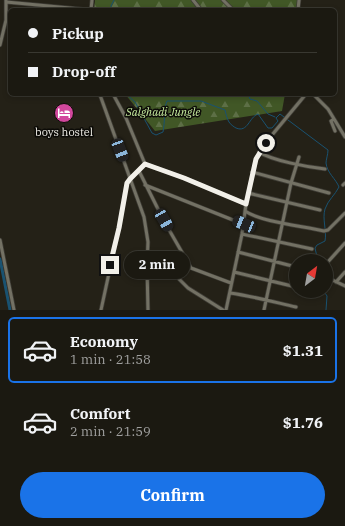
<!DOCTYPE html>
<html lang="en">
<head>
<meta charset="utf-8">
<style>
	body { margin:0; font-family:"IBM Plex Serif",serif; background:#28261f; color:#f1f3f6; height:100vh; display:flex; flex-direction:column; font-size:15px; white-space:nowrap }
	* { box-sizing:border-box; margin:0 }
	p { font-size:13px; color:#a0a09f }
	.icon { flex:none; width:22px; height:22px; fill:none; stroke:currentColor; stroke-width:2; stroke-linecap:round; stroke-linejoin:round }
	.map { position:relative; height:310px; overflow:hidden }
	.details { display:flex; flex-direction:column; background:#1b1911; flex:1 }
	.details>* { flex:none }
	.top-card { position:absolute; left:8px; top:8px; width:329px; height:88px; border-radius:6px; box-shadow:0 2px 6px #0003,0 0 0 1px #393831; display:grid; align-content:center; height:88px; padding:0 20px; background:#1b1911 }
	.needle { width:26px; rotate:31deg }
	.buttons { position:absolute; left:289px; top:254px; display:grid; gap:8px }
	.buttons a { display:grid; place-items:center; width:44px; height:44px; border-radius:50%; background:#1b1911; box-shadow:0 2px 6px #0003,0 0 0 1px #393831; font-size:20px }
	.end { position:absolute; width:18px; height:18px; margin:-9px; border:5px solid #f2f0e9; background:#111; box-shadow:0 0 0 2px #111 }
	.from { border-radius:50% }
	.bubble { position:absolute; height:28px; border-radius:14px; background:#1b1911; box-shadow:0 2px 6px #0003,0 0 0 1px #393831; font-size:13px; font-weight:700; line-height:28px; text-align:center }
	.car { position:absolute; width:12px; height:24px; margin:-12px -6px; border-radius:5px; box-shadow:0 0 3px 1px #0007; background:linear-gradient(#222 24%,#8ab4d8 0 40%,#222 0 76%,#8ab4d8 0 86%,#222 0) }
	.top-card b { display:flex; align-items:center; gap:14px; height:38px; font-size:15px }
	.top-card b+b { border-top:1px solid #393831 }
	.top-card i { width:10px; height:10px; background:#f1f3f6 }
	ul { padding:7px 0 0; list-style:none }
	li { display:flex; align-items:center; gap:12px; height:66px; margin:0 8px 6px; padding:0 12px; border:2px solid transparent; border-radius:6px }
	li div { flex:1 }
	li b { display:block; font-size:15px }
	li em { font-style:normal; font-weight:700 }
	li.selected { border-color:#1a73e8 }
	li>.icon { width:36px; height:36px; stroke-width:1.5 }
	.action { display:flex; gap:8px; margin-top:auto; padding:8px 20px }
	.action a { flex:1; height:46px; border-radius:24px; background:#1a73e8; color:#fff; font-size:16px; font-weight:700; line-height:46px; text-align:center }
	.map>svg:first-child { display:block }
	.forest { fill:url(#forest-firs) }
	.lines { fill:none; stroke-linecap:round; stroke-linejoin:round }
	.stream { stroke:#195271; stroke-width:1 }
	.canal { stroke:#195271; stroke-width:3 }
	.minor-casing { stroke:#3f3d36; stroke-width:4.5 }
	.minor { stroke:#737164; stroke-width:3 }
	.route { stroke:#f2f0e9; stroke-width:5 }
	.labels { text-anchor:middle; stroke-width:3; stroke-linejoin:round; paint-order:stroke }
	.park-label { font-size:11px; font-style:italic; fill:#c8eda0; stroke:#0c0b07 }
	.poi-label { font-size:11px; fill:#f2f0e9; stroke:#0c0b07 }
</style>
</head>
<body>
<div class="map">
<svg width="345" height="310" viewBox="0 0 345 310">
	<defs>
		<pattern id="forest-firs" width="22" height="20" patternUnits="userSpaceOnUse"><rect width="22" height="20" fill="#415726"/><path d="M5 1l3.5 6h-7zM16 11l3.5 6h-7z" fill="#5d6f46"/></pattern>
	</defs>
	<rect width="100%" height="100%" fill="#242117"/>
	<path class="forest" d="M95,0H299L298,10H94Z
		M125,94H285L282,111L155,131Z"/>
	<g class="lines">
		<path class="stream" d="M111,10V6L114,0
			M126,94L135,102L152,133L156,135L163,132C165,123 164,107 167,101H201L225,110C226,114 227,119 229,122C230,124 234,127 236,128C248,133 249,117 258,114L268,128H272L278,121L276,118L280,114L328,150C328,154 326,160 326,163C327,173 336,179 339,187C335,195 328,200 325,209C322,219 327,231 325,241L317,245L315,248L318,261
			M248,94L250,99L257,101L268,114L275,117
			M314,291L316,294L325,293L327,296L326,310"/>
		<path class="canal" d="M0,259L10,310"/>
		<g class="minor-casing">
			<path id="minor" d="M193,0L201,10
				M223,0L233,10
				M6,2L91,10
				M91,10L92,0
				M298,10L299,0
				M0,45L6,20V0
				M313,94L328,109L345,137
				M100,95L144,217L148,242L147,266L148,310
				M334,119L331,121L335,131
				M259,152C273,161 308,167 325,169
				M145,164L184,178L246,204
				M139,171L164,221L191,268L231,283
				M252,172L329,193
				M145,185L243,224
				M343,185L345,183
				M248,193L320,210
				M245,211C261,222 303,226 324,231L328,230L345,213
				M242,234L312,249
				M0,240L14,310
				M238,252L296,267
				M326,264L345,243
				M189,265L179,279L188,288L223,310
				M234,272L296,287
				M326,277L345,286
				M336,282L345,272
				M230,293C252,296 274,302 296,307
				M101,310L119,227L127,183L130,179L145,164L126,118L113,94
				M226,310L242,234L246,204L256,159L272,135L306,94
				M264,310L291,183L299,157"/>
		</g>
		<use href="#minor" class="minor"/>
	</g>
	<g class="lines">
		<path class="route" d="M110,265L119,228L127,183L130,179L145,164L184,178L246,204L256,159L266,143"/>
	</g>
	<defs>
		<g id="hotel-disc" transform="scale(1)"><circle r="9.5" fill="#d1479c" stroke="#0c0b07"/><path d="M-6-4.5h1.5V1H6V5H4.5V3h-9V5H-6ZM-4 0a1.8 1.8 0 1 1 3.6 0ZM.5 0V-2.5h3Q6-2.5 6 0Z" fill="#fff"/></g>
	</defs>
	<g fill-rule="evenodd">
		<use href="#hotel-disc" x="64" y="113"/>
	</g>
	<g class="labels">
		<g class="park-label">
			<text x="163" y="116">Salghadi Jungle</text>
		</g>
		<g class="poi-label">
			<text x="64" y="136">boys hostel</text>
		</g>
	</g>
</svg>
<div class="buttons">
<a><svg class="needle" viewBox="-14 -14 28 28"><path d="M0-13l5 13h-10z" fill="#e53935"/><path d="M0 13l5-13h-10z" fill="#a0a09f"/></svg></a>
</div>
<i class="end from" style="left:266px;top:143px"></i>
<i class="end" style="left:110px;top:265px"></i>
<div class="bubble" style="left:124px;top:251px;width:66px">2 min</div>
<i class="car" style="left:120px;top:150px;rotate:159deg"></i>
<i class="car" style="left:164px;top:220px;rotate:150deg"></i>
<i class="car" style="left:244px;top:224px;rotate:292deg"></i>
<div class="top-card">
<b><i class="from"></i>Pickup</b>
<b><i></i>Drop-off</b>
</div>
</div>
<section class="details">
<ul>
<li class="selected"><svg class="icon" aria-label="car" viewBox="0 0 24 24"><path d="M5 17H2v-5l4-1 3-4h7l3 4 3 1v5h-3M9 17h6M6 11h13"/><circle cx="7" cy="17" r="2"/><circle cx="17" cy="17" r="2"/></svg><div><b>Economy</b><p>1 min · 21:58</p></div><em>$1.31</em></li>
<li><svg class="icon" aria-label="car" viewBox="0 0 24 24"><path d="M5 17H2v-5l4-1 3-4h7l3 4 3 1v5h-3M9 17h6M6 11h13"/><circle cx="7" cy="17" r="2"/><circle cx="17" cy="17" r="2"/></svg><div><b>Comfort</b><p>2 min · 21:59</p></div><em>$1.76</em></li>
</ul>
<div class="action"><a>Confirm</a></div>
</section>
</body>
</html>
